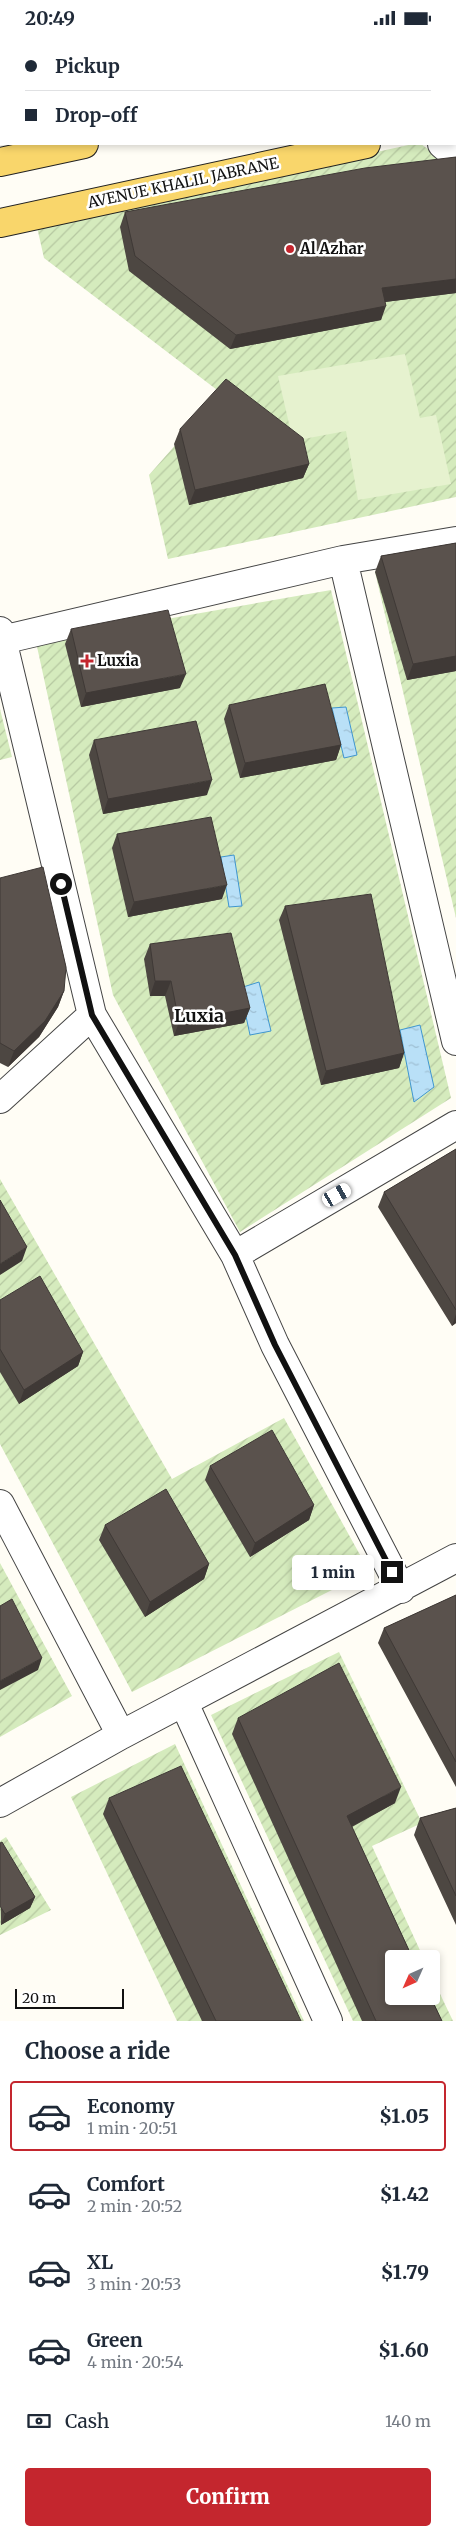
<!DOCTYPE html>
<html lang="en">
<head>
<meta charset="utf-8">
<style>
	body { margin:0; font-family:Merriweather,serif; background:#f2f2f3; color:#1f2937; height:100vh; display:flex; flex-direction:column; font-size:19px; white-space:nowrap }
	* { box-sizing:border-box; margin:0 }
	p { font-size:16px; color:#747a83 }
	.icon { flex:none; width:28px; height:28px; fill:none; stroke:currentColor; stroke-width:2; stroke-linecap:round; stroke-linejoin:round }
	.map { position:relative; height:1986px; overflow:hidden }
	.sheet { display:flex; flex-direction:column; background:#fff; flex:1 }
	.sheet>* { flex:none }
	.banner { position:absolute; left:0px; top:0px; width:456px; height:110px; box-shadow:0 2px 8px #0003; display:grid; align-content:center; height:110px; padding:0 25px; background:#fff }
	.needle { width:32px; rotate:225deg }
	.tools { position:absolute; left:385px; top:1915px; display:grid; gap:10px }
	.tools a { display:grid; place-items:center; width:55px; height:55px; border-radius:5px; background:#fff; box-shadow:0 2px 8px #0003; font-size:25px }
	.scale { position:absolute; left:15px; bottom:12px; width:109px; box-sizing:border-box; padding-left:5px; border:2px solid #111; border-top:0; font-size:14px; line-height:18px; white-space:nowrap; color:#111; -webkit-text-stroke:4px #fff; paint-order:stroke }
	.end { position:absolute; width:22px; height:22px; margin:-11px; border:6px solid #111; background:#fff; box-shadow:0 0 0 2px #fff }
	.from { border-radius:50% }
	.bubble { position:absolute; height:35px; border-radius:5px; background:#fff; box-shadow:0 2px 8px #0003; font-size:16px; font-weight:800; line-height:35px; text-align:center }
	.car { position:absolute; width:15px; height:30px; margin:-15px -8px; border-radius:6px; box-shadow:0 0 4px 1px #0007; background:linear-gradient(#fff 24%,#345 0 40%,#fff 0 76%,#345 0 86%,#fff 0) }
	.banner b { display:flex; align-items:center; gap:18px; height:48px; font-size:19px }
	.banner b+b { border-top:1px solid #e0e1e3 }
	.banner i { width:12px; height:12px; background:#1f2937 }
	ul { padding:0; list-style:none }
	li { display:flex; align-items:center; gap:15px; height:70px; margin:0 10px 8px; padding:0 15px; border:2px solid transparent; border-radius:5px }
	li div { flex:1 }
	li b { display:block; font-size:19px }
	li em { font-style:normal; font-weight:800 }
	li.current { border-color:#c4262e }
	li>.icon { width:45px; height:45px; stroke-width:1.5 }
	h2 { padding:0 25px; font-size:22px; line-height:60px }
	.pay { display:flex; align-items:center; gap:12px; height:55px; padding:0 25px; font-size:19px }
	.pay p { margin-inline-start:auto }
	.cta { display:flex; gap:10px; margin-top:auto; padding:10px 25px }
	.cta a { flex:1; height:58px; border-radius:5px; background:#c4262e; color:#fff; font-size:20px; font-weight:800; line-height:58px; text-align:center }
	.status { display:flex; justify-content:space-between; align-items:center; height:35px; padding:0 25px; background:#fff; direction:ltr }
	.status svg { height:14px; fill:currentColor }
	.map>svg:first-child { display:block }
	.garden { fill:url(#garden-furrows) }
	.pitch { fill:#e6f2cf }
	.water { fill:url(#water-ripples); stroke:#3f96cf }
	.lines { fill:none; stroke-linecap:round; stroke-linejoin:round }
	.minor-casing { stroke:#444; stroke-width:30 }
	.major-casing { stroke:#222; stroke-width:30 }
	.minor { stroke:#fff; stroke-width:28 }
	.major { stroke:#f9d66b; stroke-width:28 }
	.wall { fill:#4d4742 }
	.shaded-wall { fill:#3f3936 }
	.building { fill:#5a524d; stroke:#3f3936 }
	.route { stroke:#111; stroke-width:6 }
	.poi-dot { fill:#c4262e; stroke:#fff; stroke-width:2 }
	.labels { text-anchor:middle; stroke-width:5; stroke-linejoin:round; paint-order:stroke }
	.street-label { font-size:15px; fill:#111; stroke:#fff }
	.poi-label { font-size:15px; font-weight:bold; fill:#111; stroke:#fff; text-anchor:start }
	.quarter-label { font-size:18px; font-weight:bold; fill:#111; stroke:#fff }
</style>
</head>
<body>
<div class="status"><b>20:49</b><svg viewBox="0 0 49 12"><path d="M0 12V9h3v3zM5 12V6h3v6zM10 12V3h3v9zM15 12V0h3v12zM26 1h20v11H26zM47 4h2v5h-2z"/></svg></div>
<div class="map">
<svg width="456" height="1986" viewBox="0 0 456 1986">
	<defs>
		<pattern id="garden-furrows" width="10" height="10" patternUnits="userSpaceOnUse" patternTransform="scale(1.25)"><rect width="10" height="10" fill="#d5ebbd"/><path d="M-1 1l2-2M0 10L10 0M9 11l2-2" fill="none" stroke="#b6c8a1"/></pattern>
		<pattern id="water-ripples" width="26" height="14" patternUnits="userSpaceOnUse" patternTransform="scale(1.25)"><rect width="26" height="14" fill="#b9e0f7"/><path d="M2 4q2-2 4 0t4 0M15 11q2-2 4 0t4 0" fill="none" stroke="#9ebfd3"/></pattern>
	</defs>
	<rect width="100%" height="100%" fill="#fffdf5"/>
	<path class="garden" d="M413,109H421L456,135V462L168,524L149,440L221,358L44,223L37,192Z
		M456,524V883L375,537Z
		M331,555L451,1063L240,1197L113,960L36,607Z
		M0,674L12,722L0,725Z
		M0,1144L172,1444L284,1383L369,1536L132,1657L0,1409Z
		M0,1528L72,1661L0,1702Z
		M339,1617L422,1788L372,1811L424,1924H394V1961H431V1940L453,1986H353L211,1680Z
		M175,1709L304,1986H177L71,1762Z
		M6,1802L51,1875L0,1900V1806Z"/>
	<path class="pitch" d="M405,319L420,383L436,380L451,449L358,465L346,396L293,406L278,341Z"/>
	<path class="water" d="M346,672L357,720L344,723L332,673Z
		M234,820L242,871L229,872L221,822Z
		M259,947L271,996L250,1000L240,953Z
		M420,990L434,1052L414,1067L400,995Z"/>
	<g class="lines">
		<g class="minor-casing">
			<path id="minor" d="M298,0L299,1
				M442,109L456,121
				M343,525L456,1006
				M0,596L92,980L235,1220L275,1310L401,1554
				M2,605L343,525L456,506
				M0,1064L92,980
				M235,1220L456,1090
				M0,1469L121,1700
				M184,1668L328,1986
				M0,1768L121,1700L456,1523"/>
		</g>
		<g class="major-casing">
			<path id="major" d="M455,37L456,36
				M455,90L456,89
				M0,127L84,109
				M0,188L366,109"/>
		</g>
		<use href="#minor" class="minor"/>
		<use href="#major" class="major"/>
	</g>
	<path class="wall" d="M456,122V258L385,267L381,285L230,314L129,236L120,192L125,177Z
		M180,394L309,429L303,443L189,470L174,409Z
		M456,508V636L407,645L375,537L381,521Z
		M71,594L180,653L81,672L65,609Z
		M229,670L341,710L336,725L240,743L224,684Z
		M94,705L207,760L103,779L89,720Z
		M117,799L222,864L128,882L112,813Z
		M0,843L64,956L58,972L39,1002L8,1032L0,1028Z
		M285,871L404,1018L399,1033L321,1050L279,885Z
		M150,909L250,973L244,988L174,1001L165,961H150L144,924Z
		M456,1114V1288L452,1291L378,1172L384,1157Z
		M0,1265L83,1317L78,1331L19,1369L0,1337Z
		M210,1431L314,1470L309,1485L250,1522L205,1445Z
		M105,1490L209,1529L204,1544L145,1582L99,1505Z
		M456,1560V1752L378,1608L384,1593Z
		M238,1683L395,1768L352,1792L442,1986H362L232,1699Z
		M109,1763L301,1986H202L103,1779Z
		M456,1773V1890L414,1800L420,1783Z
		M0,1808L35,1862L30,1873L1,1890Z"/>
	<path class="shaded-wall" d="M456,244V258L377,268L382,253Z
		M386,271L381,285L230,314L236,300Z
		M309,429L303,443L189,470L195,455Z
		M456,621V636L407,645L413,629Z
		M186,639L180,653L81,672L86,658Z
		M341,710L336,725L240,743L245,728Z
		M212,745L207,760L103,779L108,764Z
		M227,850L222,864L128,882L134,867Z
		M155,946H171L165,961H150Z
		M64,956L58,972L39,1002L8,1032L14,1016Z
		M250,973L244,988L174,1001L179,987Z
		M404,1018L399,1033L321,1050L326,1036Z
		M27,1212L22,1226L0,1240V1229Z
		M456,1279V1288L452,1291Z
		M83,1317L78,1331L19,1369L24,1355Z
		M314,1470L309,1485L250,1522L255,1508Z
		M209,1529L204,1544L145,1582L150,1567Z
		M42,1623L38,1635L0,1655V1646Z
		M401,1752L395,1768L341,1797L347,1781Z
		M35,1862L30,1873L1,1890L5,1879Z"/>
	<path class="building" d="M456,122V244L382,253L386,271L236,300L135,221L125,177L365,133Z
		M226,344L303,403L309,429L195,455L180,394Z
		M456,508V621L413,629L381,521Z
		M168,575L186,639L86,658L71,594Z
		M325,649L341,710L245,728L229,670Z
		M196,686L212,745L108,764L94,705Z
		M211,782L227,850L134,867L117,799Z
		M43,832L66,932L64,956L45,986L14,1016L0,1008V843Z
		M371,859L404,1018L326,1036L285,871Z
		M231,898L250,973L179,987L171,946H155L150,909Z
		M456,1114V1275L384,1157Z
		M0,1165L27,1212L0,1229Z
		M40,1241L83,1317L24,1355L0,1314V1265Z
		M272,1395L314,1470L255,1508L210,1431Z
		M166,1454L209,1529L150,1567L105,1490Z
		M456,1560V1727L384,1593Z
		M12,1564L42,1623L0,1646V1571Z
		M339,1628L401,1752L347,1781L413,1924H394V1961H430L442,1986H376L238,1683Z
		M181,1731L301,1986H216L109,1763Z
		M456,1773V1861L420,1783Z
		M2,1807L35,1862L5,1879L0,1871V1808Z"/>
	<g class="lines">
		<path class="route" d="M61,849L92,980L235,1220L275,1310L392,1537"/>
	</g>
	<g class="poi-dot">
		<circle cx="290" cy="214" r="5"/>
		<path d="M84.5 618.5h5v5h5v5h-5v5h-5v-5h-5v-5h5z"/>
	</g>
	<g class="labels">
		<g class="street-label">
			<text transform="translate(183 148) rotate(-12)" y="5">AVENUE KHALIL JABRANE</text>
		</g>
		<g class="poi-label">
			<text x="300" y="219">Al Azhar</text>
			<text x="97" y="631">Luxia</text>
		</g>
		<g class="quarter-label">
			<text x="199" y="987">Luxia</text>
		</g>
	</g>
</svg>
<div class="tools">
<a><svg class="needle" viewBox="-14 -14 28 28"><path d="M0-13l5 13h-10z" fill="#e53935"/><path d="M0 13l5-13h-10z" fill="#747a83"/></svg></a>
</div>
<div class="scale">20 m</div>
<i class="end from" style="left:61px;top:849px"></i>
<i class="end" style="left:392px;top:1537px"></i>
<div class="bubble" style="left:292px;top:1520px;width:82px">1 min</div>
<i class="car" style="left:337px;top:1160px;rotate:60deg"></i>
<div class="banner">
<b><i class="from"></i>Pickup</b>
<b><i></i>Drop-off</b>
</div>
</div>
<section class="sheet">
<h2>Choose a ride</h2>
<ul>
<li class="current"><svg class="icon" aria-label="car" viewBox="0 0 24 24"><path d="M5 17H2v-5l4-1 3-4h7l3 4 3 1v5h-3M9 17h6M6 11h13"/><circle cx="7" cy="17" r="2"/><circle cx="17" cy="17" r="2"/></svg><div><b>Economy</b><p>1 min · 20:51</p></div><em>$1.05</em></li>
<li><svg class="icon" aria-label="car" viewBox="0 0 24 24"><path d="M5 17H2v-5l4-1 3-4h7l3 4 3 1v5h-3M9 17h6M6 11h13"/><circle cx="7" cy="17" r="2"/><circle cx="17" cy="17" r="2"/></svg><div><b>Comfort</b><p>2 min · 20:52</p></div><em>$1.42</em></li>
<li><svg class="icon" aria-label="car" viewBox="0 0 24 24"><path d="M5 17H2v-5l4-1 3-4h7l3 4 3 1v5h-3M9 17h6M6 11h13"/><circle cx="7" cy="17" r="2"/><circle cx="17" cy="17" r="2"/></svg><div><b>XL</b><p>3 min · 20:53</p></div><em>$1.79</em></li>
<li><svg class="icon" aria-label="car" viewBox="0 0 24 24"><path d="M5 17H2v-5l4-1 3-4h7l3 4 3 1v5h-3M9 17h6M6 11h13"/><circle cx="7" cy="17" r="2"/><circle cx="17" cy="17" r="2"/></svg><div><b>Green</b><p>4 min · 20:54</p></div><em>$1.60</em></li>
</ul>
<div class="pay"><svg class="icon" aria-label="cash" viewBox="0 0 24 24"><path d="M3 7h18v10H3z"/><circle cx="12" cy="12" r="2"/></svg>Cash<p>140 m</p></div>
<div class="cta"><a>Confirm</a></div>
</section>
</body>
</html>
